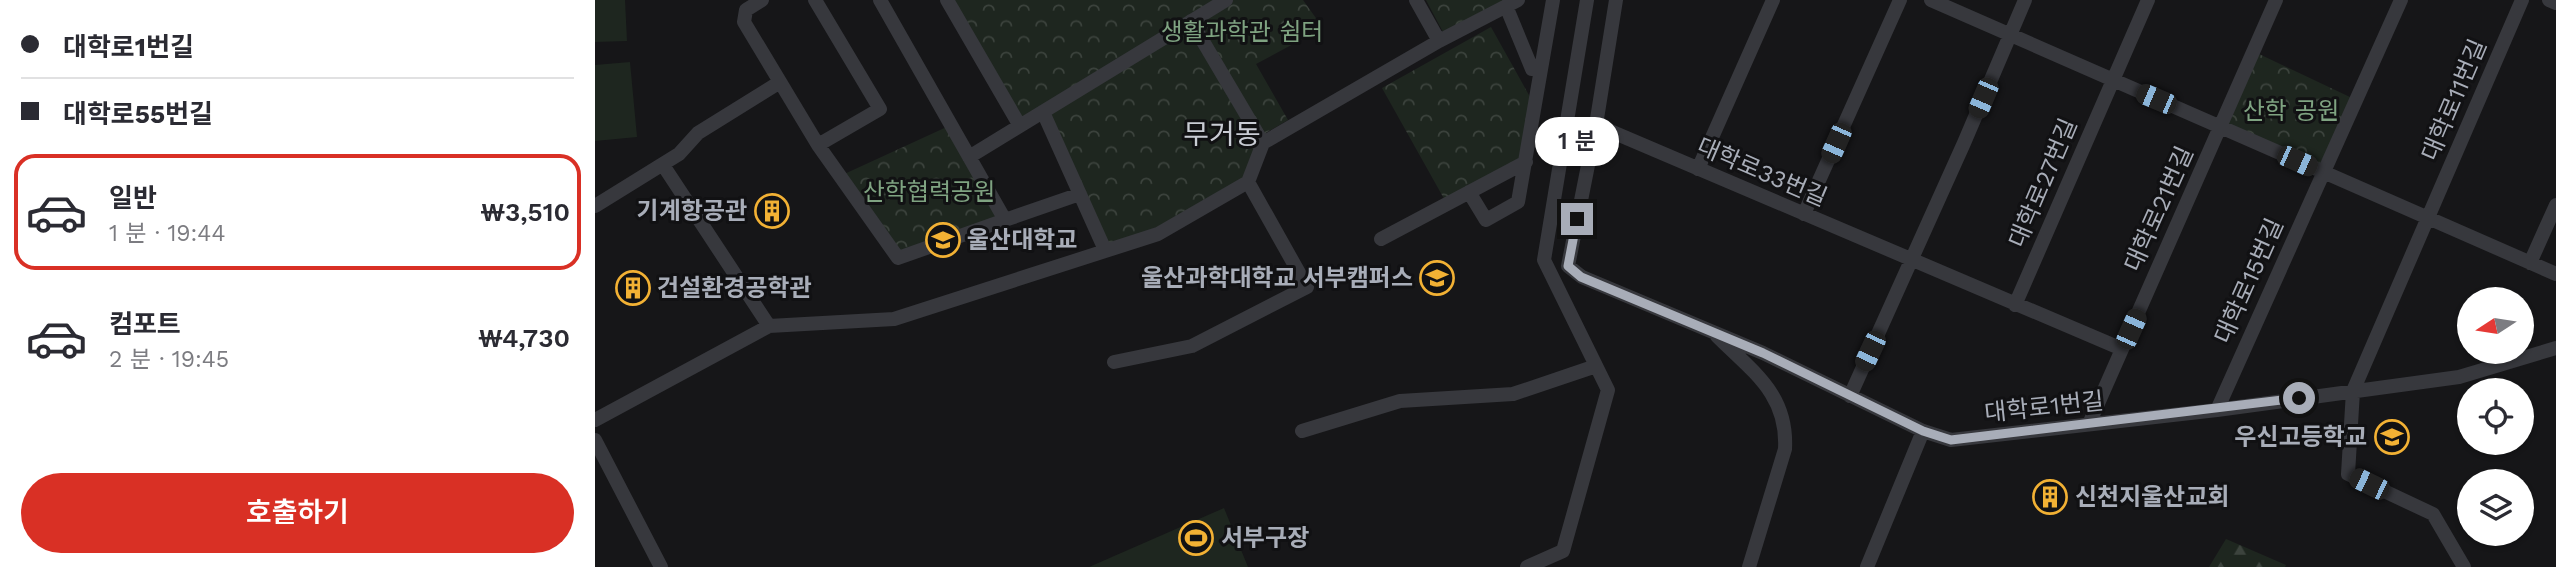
<!DOCTYPE html>
<html lang="ko">
<head>
<meta charset="utf-8">
<style>
	body { margin:0; font-family:"Work Sans","Noto Sans KR",sans-serif; background:#f2f2f3; color:#2b2b33; height:100vh; display:flex; flex-direction:column; font-size:26px; white-space:nowrap }
	* { box-sizing:border-box; margin:0 }
	p { font-size:23px; color:#7c7c81 }
	.icon { flex:none; width:38px; height:38px; fill:none; stroke:currentColor; stroke-width:2; stroke-linecap:round; stroke-linejoin:round }
	.map { position:relative; flex:1; overflow:hidden }
	.panel { display:flex; flex-direction:column; background:#fff; width:595px }
	.panel>* { flex:none }
	.top-card { display:grid; align-content:center; height:154px; padding:0 21px; background:#fff }
	.needle { width:46px; rotate:258deg }
	.tools { position:absolute; left:1862px; top:287px; display:grid; gap:14px }
	.tools a { display:grid; place-items:center; width:77px; height:77px; border-radius:50%; background:#fff; box-shadow:0 2px 5px #0004; font-size:35px }
	.end { position:absolute; width:32px; height:32px; margin:-16px; border:9px solid #a8adb8; background:#111; box-shadow:0 0 0 4px #111 }
	.from { border-radius:50% }
	.bubble { position:absolute; height:49px; border-radius:24px; background:#fff; box-shadow:0 2px 5px #0004; font-size:23px; font-weight:600; line-height:49px; text-align:center }
	.car { position:absolute; width:21px; height:42px; margin:-21px -10px; border-radius:9px; box-shadow:0 0 5px 2px #0007; background:linear-gradient(#222 24%,#8ab4d8 0 40%,#222 0 76%,#8ab4d8 0 86%,#222 0) }
	.top-card b { display:flex; align-items:center; gap:24px; height:66px; font-size:26px }
	.top-card b+b { border-top:2px solid #e1e1e2 }
	.top-card i { width:18px; height:18px; background:#2b2b33 }
	ul { padding:0; list-style:none }
	li { display:flex; align-items:center; gap:21px; height:116px; margin:0 14px 10px; padding:0 7px; border:4px solid transparent; border-radius:21px }
	li div { flex:1 }
	li b { display:block; font-size:26px }
	li em { font-style:normal; font-weight:600 }
	li.active { border-color:#d93025 }
	li>.icon { width:63px; height:63px; stroke-width:1.5 }
	.action { display:flex; gap:14px; margin-top:auto; padding:14px 21px }
	.action a { flex:1; height:80px; border-radius:42px; background:#d93025; color:#fff; font-size:28px; font-weight:600; line-height:80px; text-align:center }
	main { display:flex; flex:1; min-height:0 }
	.map>svg:first-child { display:block }
	.forest { fill:url(#forest-firs) }
	.park { fill:url(#park-crowns) }
	.pitch { fill:#1e261f }
	.lines { fill:none; stroke-linecap:round; stroke-linejoin:round }
	.street { stroke:#37383d; stroke-width:14 }
	.route { stroke:#a8adb8; stroke-width:9 }
	.labels { text-anchor:middle; stroke-width:6; stroke-linejoin:round; paint-order:stroke }
	.park-label { font-size:24px; fill:#7fa381; stroke:#111113 }
	.street-label { font-size:24px; fill:#a8adb8; stroke:#111113 }
	.poi-label { font-size:24px; font-weight:bold; fill:#a8adb8; stroke:#111113; text-anchor:start }
	.quarter-label { font-size:28px; fill:#c9ccd4; stroke:#111113 }
</style>
</head>
<body>
<main>
<section class="panel">
<div class="top-card">
<b><i class="from"></i>대학로1번길</b>
<b><i></i>대학로55번길</b>
</div>
<ul>
<li class="active"><svg class="icon" aria-label="car" viewBox="0 0 24 24"><path d="M5 17H2v-5l4-1 3-4h7l3 4 3 1v5h-3M9 17h6M6 11h13"/><circle cx="7" cy="17" r="2"/><circle cx="17" cy="17" r="2"/></svg><div><b>일반</b><p>1 분 · 19:44</p></div><em>₩3,510</em></li>
<li><svg class="icon" aria-label="car" viewBox="0 0 24 24"><path d="M5 17H2v-5l4-1 3-4h7l3 4 3 1v5h-3M9 17h6M6 11h13"/><circle cx="7" cy="17" r="2"/><circle cx="17" cy="17" r="2"/></svg><div><b>컴포트</b><p>2 분 · 19:45</p></div><em>₩4,730</em></li>
</ul>
<div class="action"><a>호출하기</a></div>
</section>
<div class="map">
<svg width="1961" height="567" viewBox="0 0 1961 567">
	<defs>
		<pattern id="forest-firs" width="22" height="20" patternUnits="userSpaceOnUse" patternTransform="scale(1.75)"><rect width="22" height="20" fill="#1e261f"/><path d="M5 1l3.5 6h-7zM16 11l3.5 6h-7z" fill="#3c433d"/></pattern>
		<pattern id="park-crowns" width="20" height="18" patternUnits="userSpaceOnUse" patternTransform="scale(1.75)"><rect width="20" height="18" fill="#1e261f"/><path d="M2 6a3 3 0 1 1 6 0M12 15a3 3 0 1 1 6 0" fill="none" stroke="#3c433d"/></pattern>
	</defs>
	<rect width="100%" height="100%" fill="#161618"/>
	<path class="forest" d="M1631,539L1691,565L1690,567H1614Z"/>
	<path class="park" d="M352,0H631L425,126Z
		M637,0H708L728,28L661,64L693,120L669,134L603,22Z
		M831,0H909L848,32Z
		M593,27L664,144L650,178L560,229L511,244L452,113Z
		M896,27L940,106L931,162L852,204L787,88Z
		M1664,54L1757,98L1724,166L1633,124Z
		M356,125L410,220L303,258L245,176Z"/>
	<path class="pitch" d="M0,0H30L32,41L0,42Z
		M35,62L42,137L0,141V65Z
		M629,508L653,567H494Z"/>
	<g class="lines">
		<path class="street" d="M167,0L151,10L149,22L223,145L303,258L410,220L285,0
			M220,0L285,109L223,145
			M352,0L425,126
			M1021,0L1001,125L973,266L987,277L1168,353L1328,431L1356,440L1622,410L1864,377L1961,348
			M1336,0L1961,274
			M1954,0L1961,3
			M911,6L937,69L946,68
			M596,21L668,143L844,41L821,0
			M844,41L923,0
			M448,112L510,250
			M1001,125L1527,349
			M374,157L631,0
			M68,165L174,326
			M1103,169L1178,0
			M874,192L891,220L923,202L958,0
			M0,206L84,154L103,133L185,82
			M1209,214L1305,0
			M410,220L485,194
			M786,239L931,162
			M1935,263L1961,205
			M1420,305L1553,0
			M1122,336C1158,372 1193,394 1190,449L1154,567
			M519,362L597,346L712,287L653,182
			M1255,396L1369,143L1430,0
			M1622,410L1806,0
			M0,420L174,326L299,319L563,234L653,182L668,143
			M1494,424L1681,0
			M707,431L805,401L918,394L1001,366
			M0,440L66,567
			M932,567L968,551L1013,390L949,260L992,0
			M1272,567L1328,431
			M1869,567L1838,514L1753,474L1758,391L1927,0"/>
	</g>
	<g class="lines">
		<path class="route" d="M982,219L973,266L986,277L1168,353L1328,431L1356,440L1704,398"/>
	</g>
	<defs>
		<g id="building-ring" transform="scale(1.75)"><circle r="9.5" fill="#111113" stroke="#f2b134" stroke-width="1.5"/><path d="M-4-6H4V6H1V3H-1V6H-4ZM-2.5-4.3h1.7v1.8h-1.7ZM.8-4.3h1.7v1.8H.8ZM-2.5-1h1.7V.8h-1.7ZM.8-1h1.7V.8H.8Z" fill="#f2b134"/></g>
		<g id="university-ring" transform="scale(1.75)"><circle r="9.5" fill="#111113" stroke="#f2b134" stroke-width="1.5"/><path d="M0-5L7-2L0 1L-7-2ZM-4 1L0 2.5L4 1V4Q0 6-4 4Z" fill="#f2b134"/></g>
		<g id="school-ring" transform="scale(1.75)"><circle r="9.5" fill="#111113" stroke="#f2b134" stroke-width="1.5"/><path d="M0-5L7-2L0 1L-7-2ZM-4 1L0 2.5L4 1V4Q0 6-4 4Z" fill="#f2b134"/></g>
		<g id="stadium-ring" transform="scale(1.75)"><circle r="9.5" fill="#111113" stroke="#f2b134" stroke-width="1.5"/><path d="M0-5a6.5 5 0 1 0 0 10a6.5 5 0 1 0 0-10ZM-3.5-1.8h7v3.6h-7Z" fill="#f2b134"/></g>
	</defs>
	<g fill-rule="evenodd">
		<use href="#building-ring" x="177" y="211"/>
		<use href="#university-ring" x="348" y="240"/>
		<use href="#university-ring" x="842" y="278"/>
		<use href="#building-ring" x="38" y="288"/>
		<use href="#school-ring" x="1797" y="437"/>
		<use href="#building-ring" x="1455" y="497"/>
		<use href="#stadium-ring" x="601" y="538"/>
	</g>
	<g class="labels">
		<g class="park-label">
			<text x="647" y="40">생활과학관 쉼터</text>
			<text x="1696" y="119">산학 공원</text>
			<text x="334" y="200">산학협력공원</text>
		</g>
		<g class="street-label">
			<text transform="translate(1859 100) rotate(-67)" y="8">대학로11번길</text>
			<text transform="translate(1167 172) rotate(23)" y="8">대학로33번길</text>
			<text transform="translate(1448 183) rotate(-67)" y="8">대학로27번길</text>
			<text transform="translate(1564 209) rotate(-66)" y="8">대학로21번길</text>
			<text transform="translate(1654 281) rotate(-66)" y="8">대학로15번길</text>
			<text transform="translate(1449 407) rotate(-6)" y="8">대학로1번길</text>
		</g>
		<g class="poi-label">
			<text x="152" y="219" text-anchor="end">기계항공관</text>
			<text x="372" y="248">울산대학교</text>
			<text x="818" y="286" text-anchor="end">울산과학대학교 서부캠퍼스</text>
			<text x="62" y="296">건설환경공학관</text>
			<text x="1772" y="445" text-anchor="end">우신고등학교</text>
			<text x="1480" y="505">신천지울산교회</text>
			<text x="626" y="546">서부구장</text>
		</g>
		<g class="quarter-label">
			<text x="627" y="144">무거동</text>
		</g>
	</g>
</svg>
<div class="tools">
<a><svg class="needle" viewBox="-14 -14 28 28"><path d="M0-13l5 13h-10z" fill="#e53935"/><path d="M0 13l5-13h-10z" fill="#7c7c81"/></svg></a>
<a><svg class="icon" aria-label="locate" viewBox="0 0 24 24"><circle cx="12" cy="12" r="6"/><path d="M12 2v4M12 18v4M2 12h4M18 12h4"/></svg></a>
<a><svg class="icon" aria-label="layers" viewBox="0 0 24 24"><path d="M12 4l9 5-9 5-9-5zM3 14l9 5 9-5"/></svg></a>
</div>
<i class="end from" style="left:1704px;top:398px"></i>
<i class="end" style="left:982px;top:219px"></i>
<div class="bubble" style="left:940px;top:117px;width:84px">1 분</div>
<i class="car" style="left:1388px;top:98px;rotate:203deg"></i>
<i class="car" style="left:1561px;top:99px;rotate:293deg"></i>
<i class="car" style="left:1241px;top:143px;rotate:204deg"></i>
<i class="car" style="left:1702px;top:161px;rotate:114deg"></i>
<i class="car" style="left:1536px;top:329px;rotate:24deg"></i>
<i class="car" style="left:1275px;top:351px;rotate:205deg"></i>
<i class="car" style="left:1774px;top:484px;rotate:296deg"></i>
</div>
</main>
</body>
</html>
